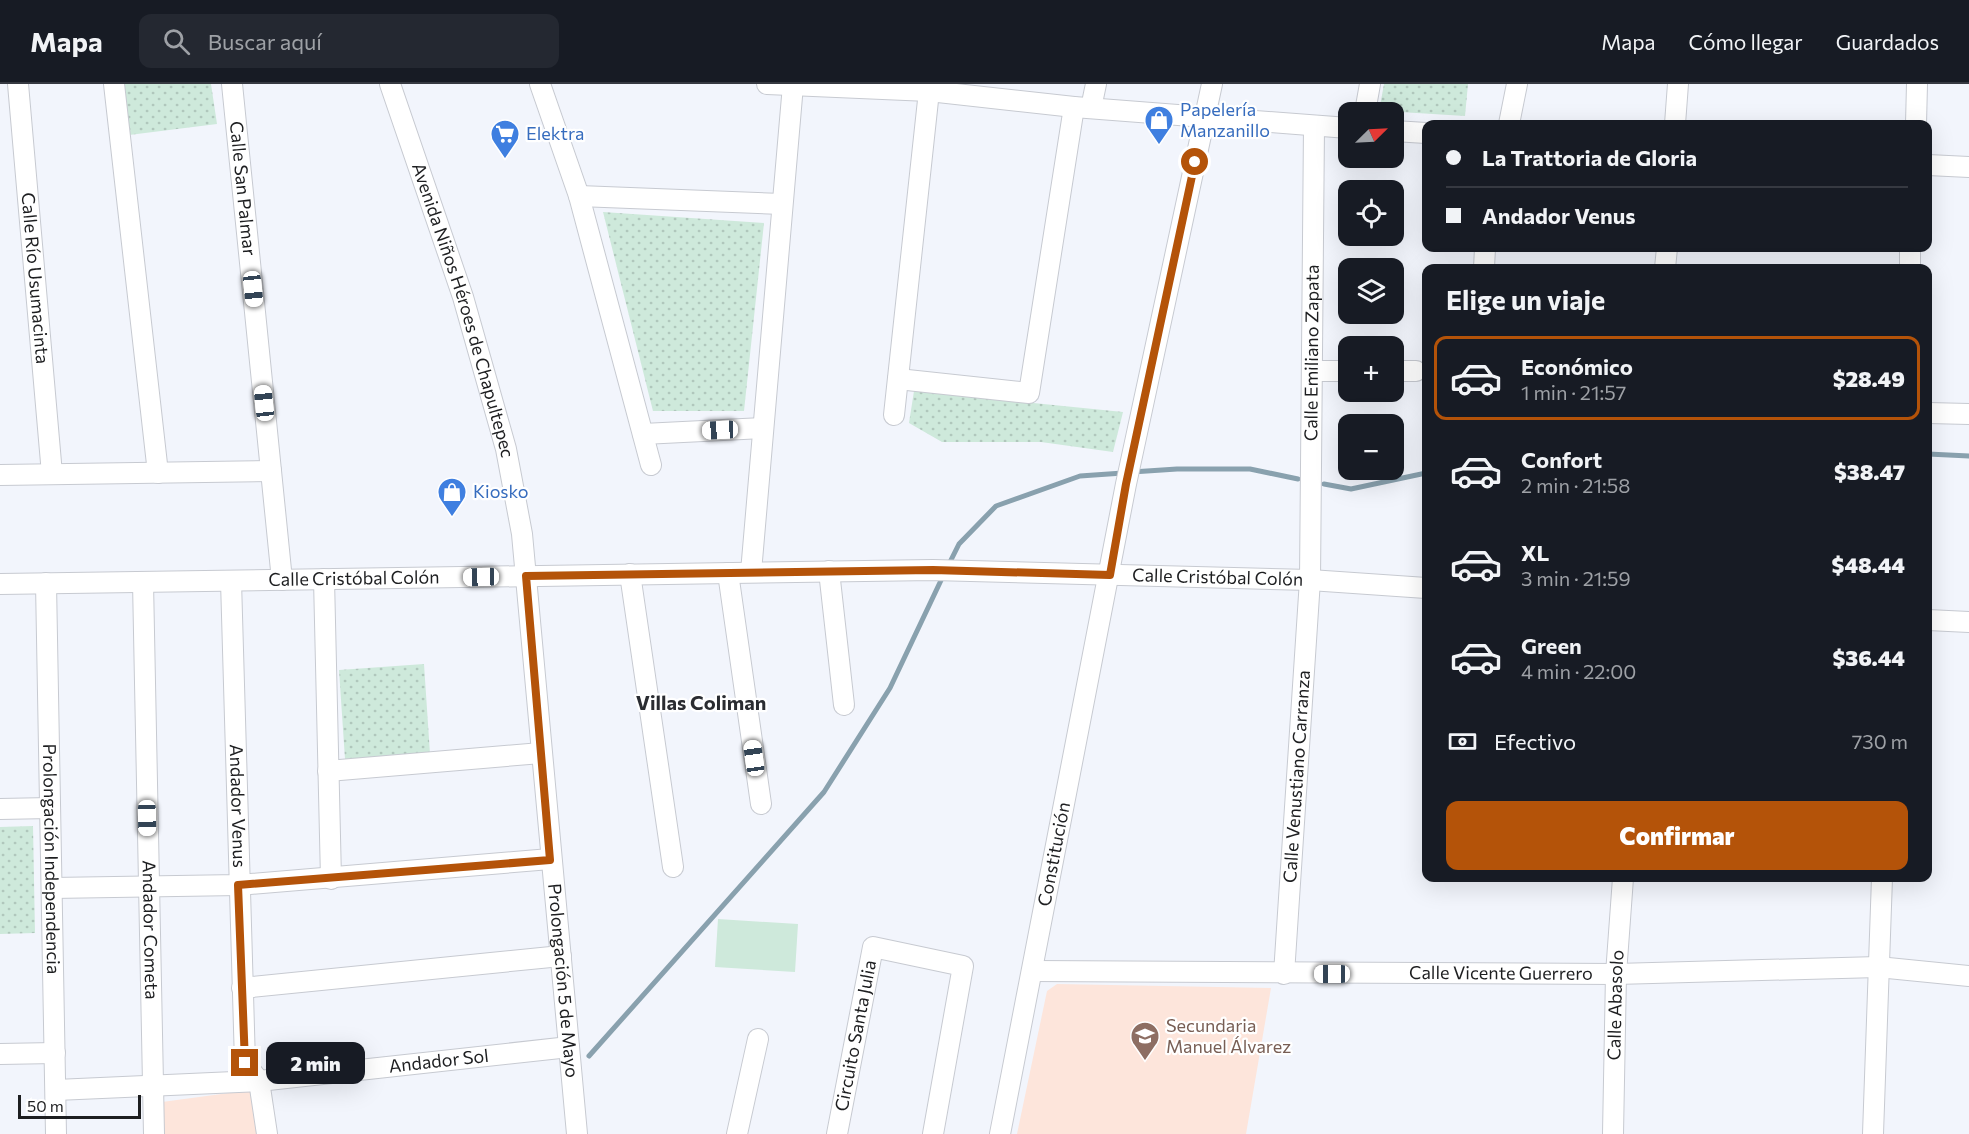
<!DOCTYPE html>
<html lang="es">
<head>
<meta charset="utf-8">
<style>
	body { margin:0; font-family:Commissioner,sans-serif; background:#242831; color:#f1f3f6; height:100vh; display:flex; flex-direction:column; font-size:22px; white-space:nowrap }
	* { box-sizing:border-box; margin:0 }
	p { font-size:20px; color:#9ea1a6 }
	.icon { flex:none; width:33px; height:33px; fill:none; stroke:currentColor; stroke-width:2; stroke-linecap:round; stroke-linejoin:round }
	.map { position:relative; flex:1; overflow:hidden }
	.panel { position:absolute; left:1422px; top:180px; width:510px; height:618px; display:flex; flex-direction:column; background:#171b24; border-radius:12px; box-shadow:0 6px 24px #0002 }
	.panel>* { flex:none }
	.hud { position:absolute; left:1422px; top:36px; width:510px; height:132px; border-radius:12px; box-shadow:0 6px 24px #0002; display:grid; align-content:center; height:132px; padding:0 24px; background:#171b24 }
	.needle { width:39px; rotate:66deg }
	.controls { position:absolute; left:1338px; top:18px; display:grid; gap:12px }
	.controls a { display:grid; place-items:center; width:66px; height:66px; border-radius:12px; background:#171b24; box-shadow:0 6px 24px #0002; font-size:30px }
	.scale { position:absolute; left:18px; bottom:15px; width:123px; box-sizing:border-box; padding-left:6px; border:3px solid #1d1e20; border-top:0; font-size:16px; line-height:21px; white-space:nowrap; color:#1d1e20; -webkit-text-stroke:4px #fff; paint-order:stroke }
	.end { position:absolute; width:27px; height:27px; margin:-14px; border:8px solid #b45309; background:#fff; box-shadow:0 0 0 3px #fff }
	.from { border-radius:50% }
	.bubble { position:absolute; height:42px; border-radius:12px; background:#171b24; box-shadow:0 6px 24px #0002; font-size:20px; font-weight:800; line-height:42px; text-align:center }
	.car { position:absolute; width:18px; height:36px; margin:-18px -9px; border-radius:8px; box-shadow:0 0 4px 2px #0007; background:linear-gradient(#fff 24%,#345 0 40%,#fff 0 76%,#345 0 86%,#fff 0) }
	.hud b { display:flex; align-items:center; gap:21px; height:57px; font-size:22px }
	.hud b+b { border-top:2px solid #363941 }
	.hud i { width:15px; height:15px; background:#f1f3f6 }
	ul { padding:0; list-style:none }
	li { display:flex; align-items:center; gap:18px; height:84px; margin:0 12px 9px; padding:0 12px; border:3px solid transparent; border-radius:12px }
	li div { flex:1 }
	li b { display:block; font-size:22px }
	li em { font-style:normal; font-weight:800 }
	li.current { border-color:#b45309 }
	li>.icon { width:54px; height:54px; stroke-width:1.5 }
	h2 { padding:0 24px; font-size:27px; line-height:72px }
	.pay { display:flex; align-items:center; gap:15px; height:66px; padding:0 24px; font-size:22px }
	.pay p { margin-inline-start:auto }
	.button { display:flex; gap:12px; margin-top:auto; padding:12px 24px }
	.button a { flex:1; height:69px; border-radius:12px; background:#b45309; color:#fff; font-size:24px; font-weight:800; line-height:69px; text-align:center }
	header { display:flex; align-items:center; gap:36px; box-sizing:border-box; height:84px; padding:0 30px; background:#171b24; border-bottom:2px solid #363941 }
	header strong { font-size:28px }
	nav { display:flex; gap:33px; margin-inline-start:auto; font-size:21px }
	.search { width:420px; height:54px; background:#242831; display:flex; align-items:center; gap:15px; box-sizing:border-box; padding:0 21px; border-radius:12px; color:#9ea1a6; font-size:22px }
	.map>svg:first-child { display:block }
	.education { fill:#fde5db }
	.green { fill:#cee9db }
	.park { fill:url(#park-dots) }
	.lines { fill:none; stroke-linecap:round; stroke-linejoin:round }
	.stream { stroke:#89a1ae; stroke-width:5 }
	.minor-casing { stroke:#c7cad1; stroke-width:22 }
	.minor { stroke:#fff; stroke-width:20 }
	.route { stroke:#b45309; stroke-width:8 }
	.labels { text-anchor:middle; stroke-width:4.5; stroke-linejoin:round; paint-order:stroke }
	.shop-label { font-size:18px; fill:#366cbe; stroke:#fff; text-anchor:start }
	.street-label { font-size:18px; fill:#1d1e20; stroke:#fff }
	.education-label { font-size:18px; fill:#785e54; stroke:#fff; text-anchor:start }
	.neighbourhood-label { font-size:20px; font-weight:bold; fill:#2a2c31; stroke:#fff }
</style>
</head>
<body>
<header>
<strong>Mapa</strong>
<div class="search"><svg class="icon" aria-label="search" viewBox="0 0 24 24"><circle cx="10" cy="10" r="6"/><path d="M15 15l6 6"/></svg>Buscar aquí</div>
<nav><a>Mapa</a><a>Cómo llegar</a><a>Guardados</a></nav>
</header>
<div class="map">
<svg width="1969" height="1050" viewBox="0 0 1969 1050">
	<defs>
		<pattern id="park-dots" width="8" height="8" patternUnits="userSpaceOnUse" patternTransform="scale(1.5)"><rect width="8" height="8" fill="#cee9db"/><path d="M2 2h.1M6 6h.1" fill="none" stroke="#b0c7bc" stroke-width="1.8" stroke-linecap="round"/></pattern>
	</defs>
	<rect width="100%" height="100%" fill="#f2f5fc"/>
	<path class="education" d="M1057,900L1271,904L1246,1050H1017L1047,907Z
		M251,1006L257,1050H162V1018Z"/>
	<path class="green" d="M718,835L798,840L795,888L715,883Z"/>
	<path class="park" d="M122,0H211L217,40L129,51Z
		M1384,0H1468L1465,32L1384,27L1380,22Z
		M603,128L764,139L744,327H653Z
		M914,307L1123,328L1113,368L1041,358H942L909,339Z
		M424,580L430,670L345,675L339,586Z
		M33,742L35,849L0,850V743Z"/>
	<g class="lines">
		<path class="stream" d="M1928,370L1969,372
			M1132,388L1177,385H1250L1298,395
			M1324,400L1351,405L1426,389
			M948,482L959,460L996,422L1080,392L1123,389
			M589,972L824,708L890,604L944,490"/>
		<g class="minor-casing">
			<g id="minor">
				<path id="s1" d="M18,0L52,390"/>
				<path d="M114,0L158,389"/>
				<path id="s2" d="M232,0L282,496"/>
				<path id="s3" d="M390,0L463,213L506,365L522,450L577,1050"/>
				<path d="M540,0L579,112L651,381"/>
				<path d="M767,0L929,7L1074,23L1348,44"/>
				<path d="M1091,24L1096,0"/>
				<path d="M1365,28L1370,0"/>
				<path d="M1509,40L1517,0"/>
				<path d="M1675,40L1678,0"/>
				<path d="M1916,40L1917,0"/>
				<path d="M1394,47L1426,49"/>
				<path d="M1928,81L1969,83"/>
				<path d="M579,112L782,120"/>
				<path d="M1484,184L1485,164"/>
				<path d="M1665,184L1667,164"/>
				<path d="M1910,184V164"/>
				<path d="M1312,287H1348"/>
				<path d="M1394,287H1416"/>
				<path d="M898,295L1029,309L1074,23"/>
				<path d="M1928,329L1969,330"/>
				<path d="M894,331L929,7"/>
				<path d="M643,350L763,344"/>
				<path d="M0,391L271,387"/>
				<path d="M829,487L844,621"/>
				<path d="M751,488L793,1"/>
				<path d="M728,489L761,720"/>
				<path d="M630,490L673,783"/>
				<path d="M324,495L331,795"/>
				<path id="s4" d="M231,497L245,979L259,997L267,1050"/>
				<path id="s5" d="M143,498L154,1050"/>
				<path id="s6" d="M46,499L56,1050"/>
				<path id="s7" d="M0,500L933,486L1310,496L1426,504"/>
				<path d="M1928,536L1969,538"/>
				<path d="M328,687L541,669"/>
				<path d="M0,725L50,724"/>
				<path d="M52,804L239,801L550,775"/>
				<path id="s8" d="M1033,887L1616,890L1878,883L1969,892"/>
				<path id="s9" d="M1284,890L1310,496L1314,42"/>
				<path d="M242,904L561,872"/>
				<path d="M0,970L55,969"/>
				<path id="s10" d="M56,1006L259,997L569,963"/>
				<path d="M737,1050L758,955"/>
				<path id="s11" d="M837,1050L873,863L963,882L933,1050"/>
				<path id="s12" d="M1000,1050L1126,400L1212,0"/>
				<path id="s13" d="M1613,1050L1616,890L1623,794"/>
				<path d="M1873,1050L1882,794"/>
			</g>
		</g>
		<use href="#minor" class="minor"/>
	</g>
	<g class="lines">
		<path class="route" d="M245,979L238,801L550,776L526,492L933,486L1110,491L1126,400L1195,78"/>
	</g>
	<defs>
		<g id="shop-pin" transform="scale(1.5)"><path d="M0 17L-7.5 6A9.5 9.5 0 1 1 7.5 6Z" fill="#3f7fe0" stroke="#fff"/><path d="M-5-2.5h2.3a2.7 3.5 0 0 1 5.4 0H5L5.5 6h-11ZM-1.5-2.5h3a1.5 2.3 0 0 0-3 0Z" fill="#fff"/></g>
		<g id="supermarket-pin" transform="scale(1.5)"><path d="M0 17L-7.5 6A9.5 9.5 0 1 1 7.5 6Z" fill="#3f7fe0" stroke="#fff"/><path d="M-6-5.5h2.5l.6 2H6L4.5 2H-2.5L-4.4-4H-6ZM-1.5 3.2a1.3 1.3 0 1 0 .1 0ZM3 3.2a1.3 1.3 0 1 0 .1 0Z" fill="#fff"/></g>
		<g id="school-pin" transform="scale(1.5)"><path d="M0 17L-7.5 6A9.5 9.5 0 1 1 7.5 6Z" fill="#8d6e63" stroke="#fff"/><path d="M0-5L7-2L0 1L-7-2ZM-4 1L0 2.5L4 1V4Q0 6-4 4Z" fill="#fff"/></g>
	</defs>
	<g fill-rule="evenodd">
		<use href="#shop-pin" x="1159" y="36"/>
		<use href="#supermarket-pin" x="505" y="50"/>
		<use href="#shop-pin" x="452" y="408"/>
		<use href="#school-pin" x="1145" y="952"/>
	</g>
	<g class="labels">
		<g class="shop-label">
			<text x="1180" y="32">Papelería<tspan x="1180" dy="21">Manzanillo</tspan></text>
			<text x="526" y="56">Elektra</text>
			<text x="473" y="414">Kiosko</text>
		</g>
		<g class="street-label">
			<text dy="6" stroke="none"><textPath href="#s2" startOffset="105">Calle San Palmar</textPath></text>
			<text dy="6" stroke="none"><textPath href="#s1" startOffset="195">Calle Río Usumacinta</textPath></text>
			<text dy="6" stroke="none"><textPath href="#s3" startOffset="238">Avenida Niños Héroes de Chapultepec</textPath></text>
			<text dy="6" stroke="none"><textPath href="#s9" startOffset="622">Calle Emiliano Zapata</textPath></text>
			<text dy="6" stroke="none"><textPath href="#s7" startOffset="1218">Calle Cristóbal Colón</textPath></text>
			<text dy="6" stroke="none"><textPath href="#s7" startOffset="354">Calle Cristóbal Colón</textPath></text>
			<text dy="6" stroke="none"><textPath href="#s9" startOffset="198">Calle Venustiano Carranza</textPath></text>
			<text dy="6" stroke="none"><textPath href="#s4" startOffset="225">Andador Venus</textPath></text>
			<text dy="6" stroke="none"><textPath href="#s12" startOffset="285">Constitución</textPath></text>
			<text dy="6" stroke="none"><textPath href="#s6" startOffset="276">Prolongación Independencia</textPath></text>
			<text dy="6" stroke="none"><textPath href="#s5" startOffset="348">Andador Cometa</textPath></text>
			<text dy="6" stroke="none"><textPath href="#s8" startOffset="468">Calle Vicente Guerrero</textPath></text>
			<text dy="6" stroke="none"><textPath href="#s3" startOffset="918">Prolongación 5 de Mayo</textPath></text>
			<text dy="6" stroke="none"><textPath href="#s13" startOffset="129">Calle Abasolo</textPath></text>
			<text dy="6" stroke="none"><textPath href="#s11" startOffset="100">Circuito Santa Julia</textPath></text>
			<text dy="6" stroke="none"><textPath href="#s10" startOffset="384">Andador Sol</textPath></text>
		</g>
		<g class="education-label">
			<text x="1166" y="948">Secundaria<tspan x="1166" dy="21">Manuel Álvarez</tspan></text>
		</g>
		<g class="neighbourhood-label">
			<text x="701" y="626">Villas Coliman</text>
		</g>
	</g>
</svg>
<div class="controls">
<a><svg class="needle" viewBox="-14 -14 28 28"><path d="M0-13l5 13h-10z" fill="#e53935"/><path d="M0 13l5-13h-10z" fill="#9ea1a6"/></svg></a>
<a><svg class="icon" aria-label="locate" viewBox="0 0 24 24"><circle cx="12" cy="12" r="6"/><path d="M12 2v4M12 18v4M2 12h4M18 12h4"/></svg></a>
<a><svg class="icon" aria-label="layers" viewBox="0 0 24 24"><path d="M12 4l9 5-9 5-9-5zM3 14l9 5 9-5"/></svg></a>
<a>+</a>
<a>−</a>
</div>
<div class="scale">50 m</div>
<i class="end from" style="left:1195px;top:78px"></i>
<i class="end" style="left:245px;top:979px"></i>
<div class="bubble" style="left:266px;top:958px;width:99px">2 min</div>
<i class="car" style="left:253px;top:205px;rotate:174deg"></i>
<i class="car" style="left:264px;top:319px;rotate:354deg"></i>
<i class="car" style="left:720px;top:346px;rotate:267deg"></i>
<i class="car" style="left:481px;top:493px;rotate:269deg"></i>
<i class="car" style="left:754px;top:674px;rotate:352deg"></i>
<i class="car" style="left:147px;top:734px;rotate:179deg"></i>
<i class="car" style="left:1332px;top:890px;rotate:270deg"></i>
<div class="hud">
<b><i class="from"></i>La Trattoria de Gloria</b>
<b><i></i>Andador Venus</b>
</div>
<section class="panel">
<h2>Elige un viaje</h2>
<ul>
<li class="current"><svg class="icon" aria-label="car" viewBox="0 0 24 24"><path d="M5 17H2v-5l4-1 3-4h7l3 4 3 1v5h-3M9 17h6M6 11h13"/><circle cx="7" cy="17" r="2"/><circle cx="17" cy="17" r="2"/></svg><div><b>Económico</b><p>1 min · 21:57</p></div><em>$28.49</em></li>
<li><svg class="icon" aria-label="car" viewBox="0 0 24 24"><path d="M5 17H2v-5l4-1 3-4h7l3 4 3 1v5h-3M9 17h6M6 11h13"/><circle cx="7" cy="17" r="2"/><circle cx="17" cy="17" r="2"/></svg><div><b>Confort</b><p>2 min · 21:58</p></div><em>$38.47</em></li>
<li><svg class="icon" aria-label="car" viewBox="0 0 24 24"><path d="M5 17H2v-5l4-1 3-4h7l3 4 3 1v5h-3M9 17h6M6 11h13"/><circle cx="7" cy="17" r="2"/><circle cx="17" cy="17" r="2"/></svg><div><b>XL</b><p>3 min · 21:59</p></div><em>$48.44</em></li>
<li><svg class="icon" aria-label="car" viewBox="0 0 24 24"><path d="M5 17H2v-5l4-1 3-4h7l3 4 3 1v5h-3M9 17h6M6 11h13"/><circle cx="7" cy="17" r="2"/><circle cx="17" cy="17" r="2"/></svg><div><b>Green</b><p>4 min · 22:00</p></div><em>$36.44</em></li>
</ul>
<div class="pay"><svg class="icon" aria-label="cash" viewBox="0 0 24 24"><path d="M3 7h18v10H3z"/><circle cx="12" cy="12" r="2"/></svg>Efectivo<p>730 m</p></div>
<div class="button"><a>Confirmar</a></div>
</section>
</div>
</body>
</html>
